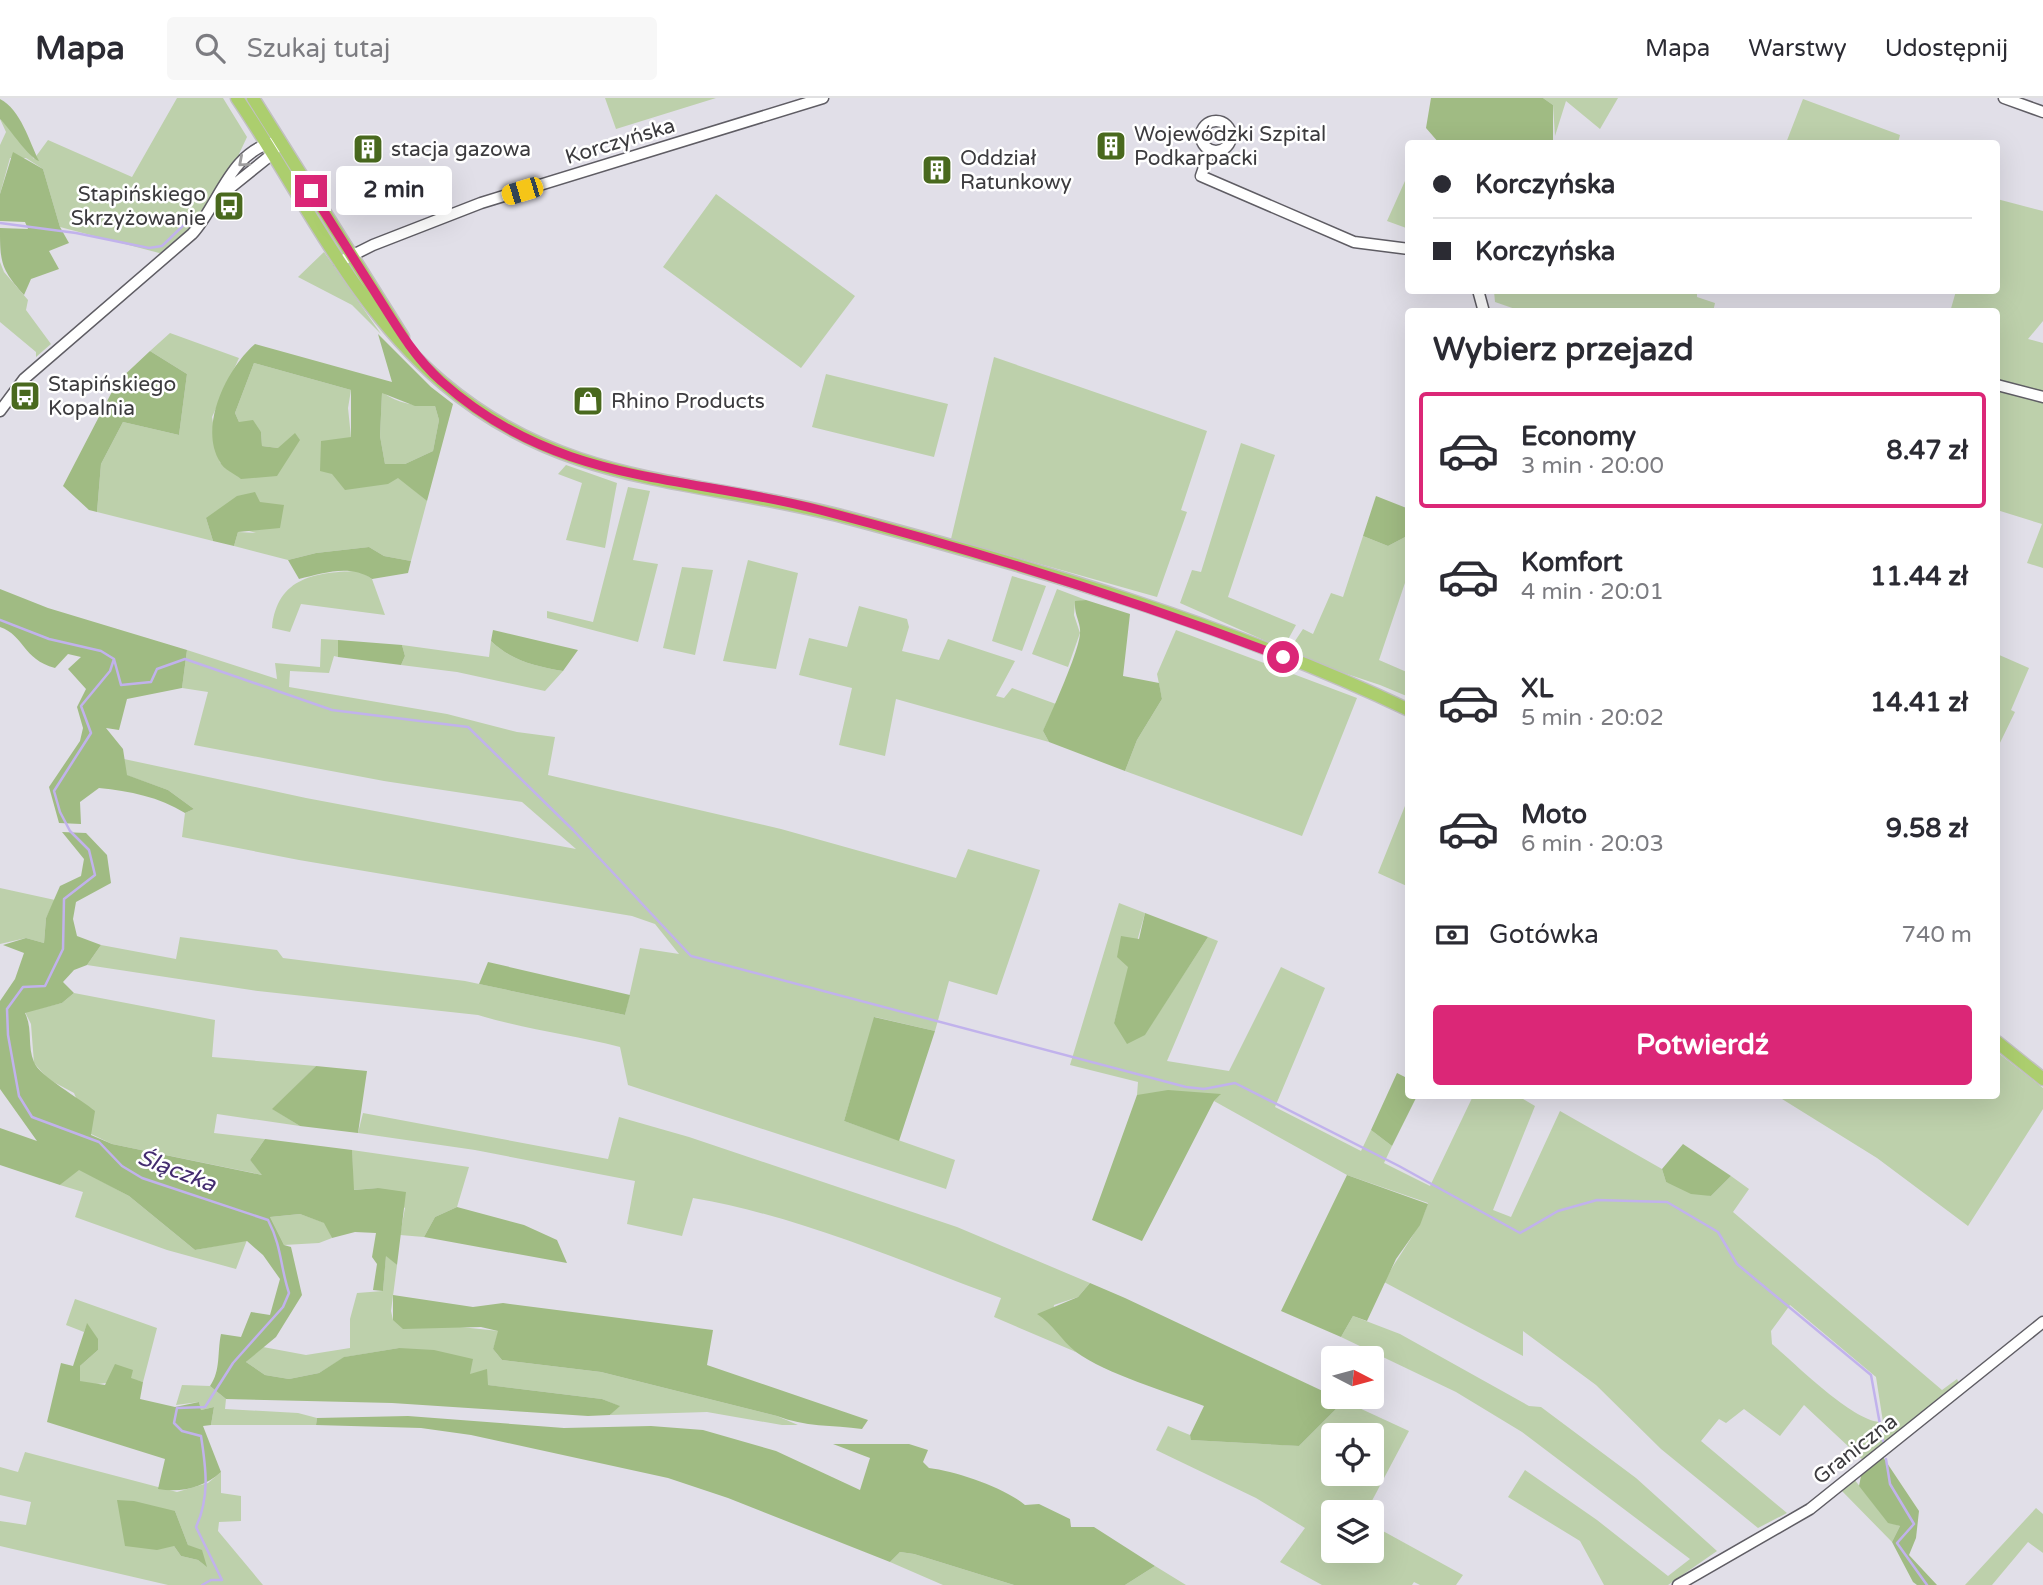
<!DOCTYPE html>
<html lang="pl">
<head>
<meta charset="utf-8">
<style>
	body { margin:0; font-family:"Varela Round",sans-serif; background:#f7f7f7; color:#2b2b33; height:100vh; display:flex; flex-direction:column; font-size:26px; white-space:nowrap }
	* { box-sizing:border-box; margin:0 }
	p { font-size:23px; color:#7c7c81 }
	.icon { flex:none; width:38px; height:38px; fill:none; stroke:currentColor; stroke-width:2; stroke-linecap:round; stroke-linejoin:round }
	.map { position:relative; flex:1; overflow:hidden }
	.side { position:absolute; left:1405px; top:210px; width:595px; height:791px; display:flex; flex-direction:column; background:#fff; border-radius:7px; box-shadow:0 7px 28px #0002 }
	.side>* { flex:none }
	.banner { position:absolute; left:1405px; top:42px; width:595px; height:154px; border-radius:7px; box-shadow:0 7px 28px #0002; display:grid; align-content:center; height:154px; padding:0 28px; background:#fff }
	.needle { width:46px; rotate:96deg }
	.tools { position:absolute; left:1321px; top:1248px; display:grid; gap:14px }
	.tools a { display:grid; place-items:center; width:63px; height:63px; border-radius:7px; background:#fff; box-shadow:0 7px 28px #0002; font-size:35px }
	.end { position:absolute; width:32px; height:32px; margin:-16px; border:9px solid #db2777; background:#fff; box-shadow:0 0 0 4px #fff }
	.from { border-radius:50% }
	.bubble { position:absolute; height:49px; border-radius:7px; background:#fff; box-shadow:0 7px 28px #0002; font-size:23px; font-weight:700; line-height:49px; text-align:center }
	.car { position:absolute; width:21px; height:42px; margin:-21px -10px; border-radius:9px; box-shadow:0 0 5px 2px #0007; background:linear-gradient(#f5c518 24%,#345 0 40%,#f5c518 0 76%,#345 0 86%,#f5c518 0) }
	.banner b { display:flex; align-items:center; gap:24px; height:66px; font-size:26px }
	.banner b+b { border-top:2px solid #e1e1e2 }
	.banner i { width:18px; height:18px; background:#2b2b33 }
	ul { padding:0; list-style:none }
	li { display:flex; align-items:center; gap:21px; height:116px; margin:0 14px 10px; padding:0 14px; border:4px solid transparent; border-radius:7px }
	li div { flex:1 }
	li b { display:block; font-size:26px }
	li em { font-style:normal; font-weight:700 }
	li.selected { border-color:#db2777 }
	li>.icon { width:63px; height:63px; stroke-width:1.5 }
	h2 { padding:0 28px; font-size:32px; line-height:84px }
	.pay { display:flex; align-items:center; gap:18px; height:77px; padding:0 28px; font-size:26px }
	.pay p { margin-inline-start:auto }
	.primary-button { display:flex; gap:14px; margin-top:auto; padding:14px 28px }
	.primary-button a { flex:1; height:80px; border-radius:7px; background:#db2777; color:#fff; font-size:28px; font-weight:700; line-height:80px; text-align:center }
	header { display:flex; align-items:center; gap:42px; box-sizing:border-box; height:98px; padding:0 35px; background:#fff; border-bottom:2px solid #e1e1e2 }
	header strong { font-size:33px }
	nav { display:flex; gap:38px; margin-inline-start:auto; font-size:24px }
	.search { width:490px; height:63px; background:#f7f7f7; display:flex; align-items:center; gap:18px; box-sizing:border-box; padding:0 24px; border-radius:7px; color:#7c7c81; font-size:26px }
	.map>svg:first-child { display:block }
	.green { fill:#bdd0ab; fill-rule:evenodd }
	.forest { fill:#a0bb83; fill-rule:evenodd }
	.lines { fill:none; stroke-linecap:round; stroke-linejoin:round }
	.stream { stroke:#c1b2ec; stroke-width:2.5 }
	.minor-casing { stroke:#5f5d64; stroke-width:13 }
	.major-casing { stroke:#c1c0c1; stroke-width:15 }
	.minor { stroke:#fff; stroke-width:10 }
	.major { stroke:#acce6e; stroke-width:12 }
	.oneway { stroke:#9e9d9e }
	.route { stroke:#db2777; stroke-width:9 }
	.labels { text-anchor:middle; stroke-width:5; stroke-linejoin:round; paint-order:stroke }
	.poi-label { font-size:21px; fill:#3c3b3e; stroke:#fff; text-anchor:start }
	.street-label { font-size:21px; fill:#3c3b3e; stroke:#fff }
	.water-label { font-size:23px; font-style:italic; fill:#442c70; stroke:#fff }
</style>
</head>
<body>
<header>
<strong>Mapa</strong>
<div class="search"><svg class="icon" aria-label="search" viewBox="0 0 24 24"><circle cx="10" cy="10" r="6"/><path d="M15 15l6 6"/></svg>Szukaj tutaj</div>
<nav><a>Mapa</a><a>Warstwy</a><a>Udostępnij</a></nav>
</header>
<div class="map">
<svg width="2043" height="1487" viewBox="0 0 2043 1487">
	<rect width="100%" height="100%" fill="#e1dfe8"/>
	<path class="green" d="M177,0H223L247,39L239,56L241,59L224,77L195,124L163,156L60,129L43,71L26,60H10L0,96V47L6,34L0,21L18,38L34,61L48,42L132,79Z
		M605,0H716L616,31Z
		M1543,0H1618L1600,31L1566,3L1555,38L1553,7Z
		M1803,1L1900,37L1898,45H1786Z
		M1409,74V131L1387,123Z
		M716,96L855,198L801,270L663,169Z
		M1997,101L2043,113V223L2028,241L2043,245V296L1997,284V214H1950L1956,193L1997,192Z
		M324,154L381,236L352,207L298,179Z
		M0,164L4,174L28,202L26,212L51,246L36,259V254L0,224Z
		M1494,193H1697V199L1715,205L1713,214L1521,213L1495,204Z
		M170,235L239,260L212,319L220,365L278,350L262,348L261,334L239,324L235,315L254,265L351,292L348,310L351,339L427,403L411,463L384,458L369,449L316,455L288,462L234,448L238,434L256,435L206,420L213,443L97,414L101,366L123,324L179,337L187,276L150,253Z
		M994,259L1207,333L1181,412L1187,414L1157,499L951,441Z
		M826,276L948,306L934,359L812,329Z
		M1997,292L2043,305V470L2027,465L2042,426L1997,412Z
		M382,294C398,306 416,308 435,308L439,322L433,353L405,366H385L380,338Z
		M1241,345L1275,357L1228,499L1296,527L1285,547L1277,548L1180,505L1192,472L1201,474Z
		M566,367L617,385L605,450L566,442L582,385L558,376Z
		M628,389L650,393L633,462L658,466L638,544L547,520V513L593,524Z
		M1409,437V473L1379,562L1409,575V599L1380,587L1290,557L1291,549L1303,531L1313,536L1331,495L1343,499L1363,438L1388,448Z
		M748,462L798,475L776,571L723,563Z
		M682,469L713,472L695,557L663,550Z
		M360,473L372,481L385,517L301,506L290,534L272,530C277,478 317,474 360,473Z
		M1012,478L1046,488L1022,553L992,543Z
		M1057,491L1086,502L1075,504L1074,517L1080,535L1068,569L1032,556Z
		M859,508L907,521L909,529L902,553L939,562L948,541L1015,563L996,598L1004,600L1012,590L1056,606L1043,633L1049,644L896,601L885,658L839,647L852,590L799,577L809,540L847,549Z
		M1176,532L1357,600L1302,738L1125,673L1137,642L1162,601L1157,576Z
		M321,541L338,542V559L334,558L329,575L290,573L289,589L447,616L517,634L555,639L548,677L781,731L956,780L968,751L1040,772L997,897L949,883L935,933L875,919L844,1023L955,1062L946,1091L628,987L620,949C573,937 524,931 478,917L258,893L87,867L101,847L176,861L180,839L277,852L283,860L465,883L625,917L640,850L679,856L655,826L632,818L299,762L182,739L185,715L194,711L168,692L126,677L124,661L306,700L576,751L522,704L384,683L194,647L208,594L182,590L187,552L277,581L275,565L320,569Z
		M491,543C512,563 535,568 563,573L545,593L457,574L401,567L405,558L402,547L489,559Z
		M1997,556L2029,570L2011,612L2015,614L1997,651Z
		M1409,698V789L1378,775Z
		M0,790L55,802L46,820L44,845L26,840L0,846Z
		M1119,805L1145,815L1114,925L1145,936L1208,839L1218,843L1167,963L1229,973L1281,869L1325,890L1275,1009L1361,1053L1371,1032L1392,1048L1384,1065L1430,1088L1473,998H1518L1535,1008L1493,1112L1511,1119L1560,1013L1662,1071L1666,1084L1711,1098L1731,1078L1749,1091L1733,1114L1942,1292L1957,1281L1960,1287L1864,1363L1804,1307L1780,1338L1744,1311L1726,1325L1719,1321L1701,1343L1787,1415L1758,1430L1661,1351L1596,1287L1523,1233V1258L1384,1184C1398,1157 1419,1134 1428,1105L1347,1077L1214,1003L1220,997H1137L1138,984L1070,967ZM1790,1207L1876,1279L1883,1324C1855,1326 1795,1265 1772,1246L1771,1233Z
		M74,895L215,922L212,959L316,968L273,1011L300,1028L217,1016L214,1035L265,1041L250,1062L263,1077L112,1046L91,1036L74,995L48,981L34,965L31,926L25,914L62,905Z
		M1997,954L2043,990V1011L1968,1128L1877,1060L1777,998H1997Z
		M363,1015L608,1061L619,1019L689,1039L957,1129L1090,1185L1078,1199L1054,1207L1052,1226L1076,1254L994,1219L1001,1200C900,1163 799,1118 693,1100L682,1138L627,1126L635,1083L475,1052L358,1035Z
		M352,1052L469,1069L457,1109L435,1119L424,1139L400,1137L405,1110L378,1090L353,1092Z
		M79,1071L129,1098L195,1152L247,1142L236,1171L167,1152L75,1119L83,1094L60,1087Z
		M300,1116L325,1125L332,1140L319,1145L284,1147L270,1119Z
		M386,1157L397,1167L391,1213L393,1222L499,1233L493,1251L502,1262L601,1274L777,1318L798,1327H782L707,1314L610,1317L619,1308L602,1301L487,1287L470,1277L399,1250L345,1259L319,1275L289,1281L265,1277L246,1264L263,1249L306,1257L350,1250V1221L357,1195L383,1193Z
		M75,1201L157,1230L143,1284C122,1277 102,1292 79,1283L80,1268L98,1252L87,1226L84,1234L66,1227Z
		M1353,1218L1400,1236L1529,1308L1541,1309L1636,1380L1717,1453L1668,1487H1604L1580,1443L1508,1399L1525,1372L1597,1422L1668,1478L1690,1461L1522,1334L1456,1294L1341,1239Z
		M182,1287L210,1288L226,1301L225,1311L298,1315L317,1320L316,1327H211L214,1309L201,1312L199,1304L176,1307Z
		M1344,1303L1409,1333L1366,1414H1334V1452H1372V1427L1463,1477L1456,1487H1420L1414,1484L1412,1487H1322L1280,1464L1305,1430L1256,1400L1156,1352L1168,1328L1190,1337L1192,1342L1299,1348ZM1334,1337H1372V1376H1334Z
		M25,1354L177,1394L208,1385L221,1374V1395L241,1398V1423L219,1424L218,1433L263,1487H168L0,1448V1423L26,1427L31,1404L0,1397V1369L18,1374ZM175,1413L188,1447L206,1468L198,1462L181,1458L174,1448H126L121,1415Z
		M1854,1381L1888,1424L1900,1428L1892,1444L1841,1392Z
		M2036,1410L2043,1416V1455L2028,1444L1992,1487H1965Z
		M900,1454L914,1456L1014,1487H943L890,1464Z
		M1155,1468L1186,1487H1125Z"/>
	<path class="forest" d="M1431,0H1543L1553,7V45H1439L1426,30Z
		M0,1C21,12 29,43 39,63C29,60 10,31 0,21Z
		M13,54L43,71L60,129L69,145L49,153L59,171L31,181L24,197C1,171 0,165 0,130L28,131L25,124L0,123V96Z
		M378,236L431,289L453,306L427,403L398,380L388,386L345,392L332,376L320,373L321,343L351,339V292L254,265L235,315L239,324L253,322L261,334L262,348L278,350L295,335L300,342L277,378L241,381C235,376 223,371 220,364C198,329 227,270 255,246L392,284ZM382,295L415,308H435L439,322L433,353L405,366H385L380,338Z
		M150,253L187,276L179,337L123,324L101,366L97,414L89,412L63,388L117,284Z
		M255,394L260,404L284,407L280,430L238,434L234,448L213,443L206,420L237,398Z
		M1376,398L1409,411V437L1388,448L1363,438Z
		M369,449L384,458L411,463L408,475L372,481C350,466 324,475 299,481L288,462L316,455Z
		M0,491L48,510L187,552L182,590L127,601L119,632L106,630L123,651L127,677L168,692L194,711L185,715C159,699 130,693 99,690L80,704L81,726L59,725L49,689L80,643L83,630L77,609L86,591L68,571L81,559L68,556L55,570C22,561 25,538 0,529Z
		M1086,502L1130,516L1123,578L1159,585L1162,601L1137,642L1125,673L1049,644L1043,633C1051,616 1080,551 1080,535C1081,524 1074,518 1075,503Z
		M493,532L578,552L563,573C535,568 512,563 491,543Z
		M338,542L402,547L405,558L401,567L338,559Z
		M62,734L86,735L107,757L111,785L76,804L73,821L77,838L101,847L87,867L74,872L63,884L74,895L62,905L25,915C33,931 27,948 34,964C39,978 81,1001 95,1013L91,1037L112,1046L262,1077L250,1062L265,1041L352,1052L354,1092L378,1090L406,1094L397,1167L386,1158L383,1193L373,1192L377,1166L372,1159L376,1135L355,1134L332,1140L324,1125L300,1116L270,1119L284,1147L291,1149L302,1197L276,1239L246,1264L265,1277L289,1281L319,1275L344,1259L399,1250L434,1252L473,1261L470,1276L487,1271L488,1287L602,1301L620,1308L610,1317L588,1318L392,1305L226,1301L210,1288C221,1272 217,1255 221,1236L241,1239L251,1214L270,1217L280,1181L263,1157L247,1143L195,1152L129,1098L79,1072L60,1087L0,1067V1030L37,1043L0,991V903L15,881L24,855L3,847L26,840L44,845L46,820L60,788L81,778L84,761Z
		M1145,815L1208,839L1145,937L1127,946L1114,925L1128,869L1117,859L1121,838L1139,841Z
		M488,864L630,897L625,917L479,886Z
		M874,919L935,933L899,1043L844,1023Z
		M316,968L367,973L358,1035L300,1028L272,1011Z
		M1397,975L1409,981V998H1417L1392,1048L1371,1032Z
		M1168,992L1221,996L1214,1003L1142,1143L1092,1122L1137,997Z
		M1683,1046L1731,1078L1711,1098L1691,1096L1666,1084L1662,1071Z
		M1347,1077L1428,1106L1420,1127L1396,1161L1367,1223L1353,1218L1341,1239L1281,1213Z
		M457,1109L524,1127L557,1142L567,1165L424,1139L435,1119Z
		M1090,1185L1125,1200L1344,1303L1299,1348L1191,1342L1190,1337L1204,1308C1168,1294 1106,1276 1076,1254C1061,1242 1053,1226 1037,1216L1078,1199Z
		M393,1197L473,1209L503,1205L713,1232L707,1267L868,1322L862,1331C833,1327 804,1329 777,1318L601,1274L502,1262L493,1251L498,1233L481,1229L403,1231L393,1222Z
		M87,1225L98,1241V1252L80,1268V1283L105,1287L115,1266L133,1272L131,1280L143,1284L140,1301L175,1309L199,1304L201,1312L214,1309L211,1327L203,1328L221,1374C203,1390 181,1395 158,1391L165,1361L47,1324L61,1265L73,1268Z
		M408,1318L564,1330L651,1328L703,1332L776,1353L860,1392L870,1360L833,1346H909L928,1352L923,1364L929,1370C956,1373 1005,1390 1025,1407L1039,1406L1070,1421L1071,1429H1094L1155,1468L1125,1487H1014L914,1456L900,1454L890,1464L728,1400L668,1380L471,1337L421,1330L316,1327L317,1320Z
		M1883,1359L1919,1413L1916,1440L1909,1457L1937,1487H1917L1913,1484L1892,1444L1900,1428L1888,1425L1859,1388L1861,1378Z
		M117,1402L134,1403L175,1413L188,1447L202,1452L207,1469L198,1462L181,1458L174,1448L157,1452L125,1448Z"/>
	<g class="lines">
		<path class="stream" d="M0,125L76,135L149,150L162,148L192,119
			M0,522L49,541L101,553L114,561L110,573L81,608L91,635L54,693L60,714L70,733L89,752L95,777L64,801L63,851L45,888L23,889L7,911L8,937L19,998L32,1019L99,1044L122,1068L142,1080L268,1122C282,1149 280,1168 289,1195L283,1209L233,1265L205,1309L177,1310L174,1325L182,1333L201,1338C206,1370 210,1399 196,1429L222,1482H211L202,1487
			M114,561L121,587L151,584L157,571L185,561L332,612L468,629L573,732L691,858L1186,989L1204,991L1235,985L1399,1068L1520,1135L1558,1113L1597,1102L1667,1104L1718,1134L1737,1166L1871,1277L1883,1343
			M1886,1361L1890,1386L1914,1426L1897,1445L1927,1487"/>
		<g class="minor-casing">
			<path id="minor" d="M2004,0L2043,14
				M1201 38a15 15 0 1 1 30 0a15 15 0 1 1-30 0Z
				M1210,52L1201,78L1354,144L1409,151
				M220,98L271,57L277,49
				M339,164L373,147L481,105L823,0
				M1478,192L1484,214
				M1997,287L2043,299
				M0,313L24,281L192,136C219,107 230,53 275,44
				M1678,1487L1810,1411L2043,1224"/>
		</g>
		<g class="major-casing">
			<path id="major" d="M237,0C303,97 351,207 443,285C567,390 698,380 845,419C1034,469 1233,528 1409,612
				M253,0L403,239
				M1997,944L2043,981"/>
		</g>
		<use href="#minor" class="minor"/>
		<use href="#major" class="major"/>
	</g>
	<defs><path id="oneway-chevron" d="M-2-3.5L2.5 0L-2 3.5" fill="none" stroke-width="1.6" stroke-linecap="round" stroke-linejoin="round" transform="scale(1.75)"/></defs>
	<use class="oneway" href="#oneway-chevron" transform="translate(243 64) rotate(139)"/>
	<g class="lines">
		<path class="route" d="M311,93C331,125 351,156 371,188C393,222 411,256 441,283C557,387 681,376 820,412C977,453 1131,501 1283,559"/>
	</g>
	<defs>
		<g id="building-square" transform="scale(1.575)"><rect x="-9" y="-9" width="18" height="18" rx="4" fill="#49691e" stroke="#fff"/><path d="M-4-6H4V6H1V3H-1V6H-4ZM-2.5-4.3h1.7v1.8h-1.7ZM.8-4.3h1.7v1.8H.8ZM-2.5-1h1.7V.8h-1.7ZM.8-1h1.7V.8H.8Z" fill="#fff"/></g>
		<g id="bus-square" transform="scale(1.575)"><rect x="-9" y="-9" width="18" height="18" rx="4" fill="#49691e" stroke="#fff"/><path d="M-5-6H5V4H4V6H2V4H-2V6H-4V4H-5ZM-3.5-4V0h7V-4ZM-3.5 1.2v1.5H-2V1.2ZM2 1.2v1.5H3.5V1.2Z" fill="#fff"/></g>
		<g id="shop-square" transform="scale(1.575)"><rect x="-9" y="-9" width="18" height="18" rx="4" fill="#49691e" stroke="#fff"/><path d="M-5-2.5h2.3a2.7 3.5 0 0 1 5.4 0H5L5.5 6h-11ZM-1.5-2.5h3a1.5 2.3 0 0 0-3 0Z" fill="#fff"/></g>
	</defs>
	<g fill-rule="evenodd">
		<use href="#building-square" x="1111" y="48"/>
		<use href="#building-square" x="368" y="51"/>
		<use href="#building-square" x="937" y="72"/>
		<use href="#bus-square" x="229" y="108"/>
		<use href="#bus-square" x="25" y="298"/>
		<use href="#shop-square" x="588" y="303"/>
	</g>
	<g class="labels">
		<g class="poi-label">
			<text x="1134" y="43">Wojewódzki Szpital<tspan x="1134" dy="24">Podkarpacki</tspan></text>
			<text x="391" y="58">stacja gazowa</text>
			<text x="960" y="67">Oddział<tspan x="960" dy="24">Ratunkowy</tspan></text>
			<text x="206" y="103" text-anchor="end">Stapińskiego<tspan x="206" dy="24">Skrzyżowanie</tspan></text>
			<text x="48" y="293">Stapińskiego<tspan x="48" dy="24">Kopalnia</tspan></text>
			<text x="611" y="310">Rhino Products</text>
		</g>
		<g class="street-label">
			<text transform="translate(620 43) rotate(-17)" y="7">Korczyńska</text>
			<text transform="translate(1855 1351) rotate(-38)" y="7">Graniczna</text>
		</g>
		<g class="water-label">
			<text transform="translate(177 1072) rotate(21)" y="8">Ślączka</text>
		</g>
	</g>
</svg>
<div class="tools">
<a><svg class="needle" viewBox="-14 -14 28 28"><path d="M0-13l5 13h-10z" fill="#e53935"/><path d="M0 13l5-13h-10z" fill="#7c7c81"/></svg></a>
<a><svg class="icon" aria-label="locate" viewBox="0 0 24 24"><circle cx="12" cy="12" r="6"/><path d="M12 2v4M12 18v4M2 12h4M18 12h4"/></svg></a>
<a><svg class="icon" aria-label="layers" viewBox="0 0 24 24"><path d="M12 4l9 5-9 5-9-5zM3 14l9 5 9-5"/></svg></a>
</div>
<i class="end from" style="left:1283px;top:559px"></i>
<i class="end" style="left:311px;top:93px"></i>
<div class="bubble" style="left:336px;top:68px;width:116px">2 min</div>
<i class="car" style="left:522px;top:93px;rotate:253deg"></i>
<div class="banner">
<b><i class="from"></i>Korczyńska</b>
<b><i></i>Korczyńska</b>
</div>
<section class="side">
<h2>Wybierz przejazd</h2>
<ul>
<li class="selected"><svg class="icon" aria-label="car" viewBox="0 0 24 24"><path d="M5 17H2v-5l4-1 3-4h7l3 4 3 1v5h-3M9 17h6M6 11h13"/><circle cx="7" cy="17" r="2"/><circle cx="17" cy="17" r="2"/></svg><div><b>Economy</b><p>3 min · 20:00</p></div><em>8.47 zł</em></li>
<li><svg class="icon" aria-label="car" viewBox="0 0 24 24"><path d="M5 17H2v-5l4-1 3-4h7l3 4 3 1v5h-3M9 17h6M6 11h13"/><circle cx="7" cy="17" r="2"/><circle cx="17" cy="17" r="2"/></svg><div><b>Komfort</b><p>4 min · 20:01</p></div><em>11.44 zł</em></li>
<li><svg class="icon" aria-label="car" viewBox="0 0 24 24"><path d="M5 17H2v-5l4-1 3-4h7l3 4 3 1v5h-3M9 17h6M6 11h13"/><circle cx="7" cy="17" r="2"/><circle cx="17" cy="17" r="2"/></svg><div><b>XL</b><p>5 min · 20:02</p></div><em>14.41 zł</em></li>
<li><svg class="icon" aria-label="car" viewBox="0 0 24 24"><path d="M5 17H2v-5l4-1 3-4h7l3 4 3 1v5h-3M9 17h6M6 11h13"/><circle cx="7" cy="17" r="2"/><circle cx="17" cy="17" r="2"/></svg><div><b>Moto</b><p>6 min · 20:03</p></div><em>9.58 zł</em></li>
</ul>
<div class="pay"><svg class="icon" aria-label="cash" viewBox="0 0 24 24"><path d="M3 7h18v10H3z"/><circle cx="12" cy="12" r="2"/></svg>Gotówka<p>740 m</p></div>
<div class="primary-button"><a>Potwierdź</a></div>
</section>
</div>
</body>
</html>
